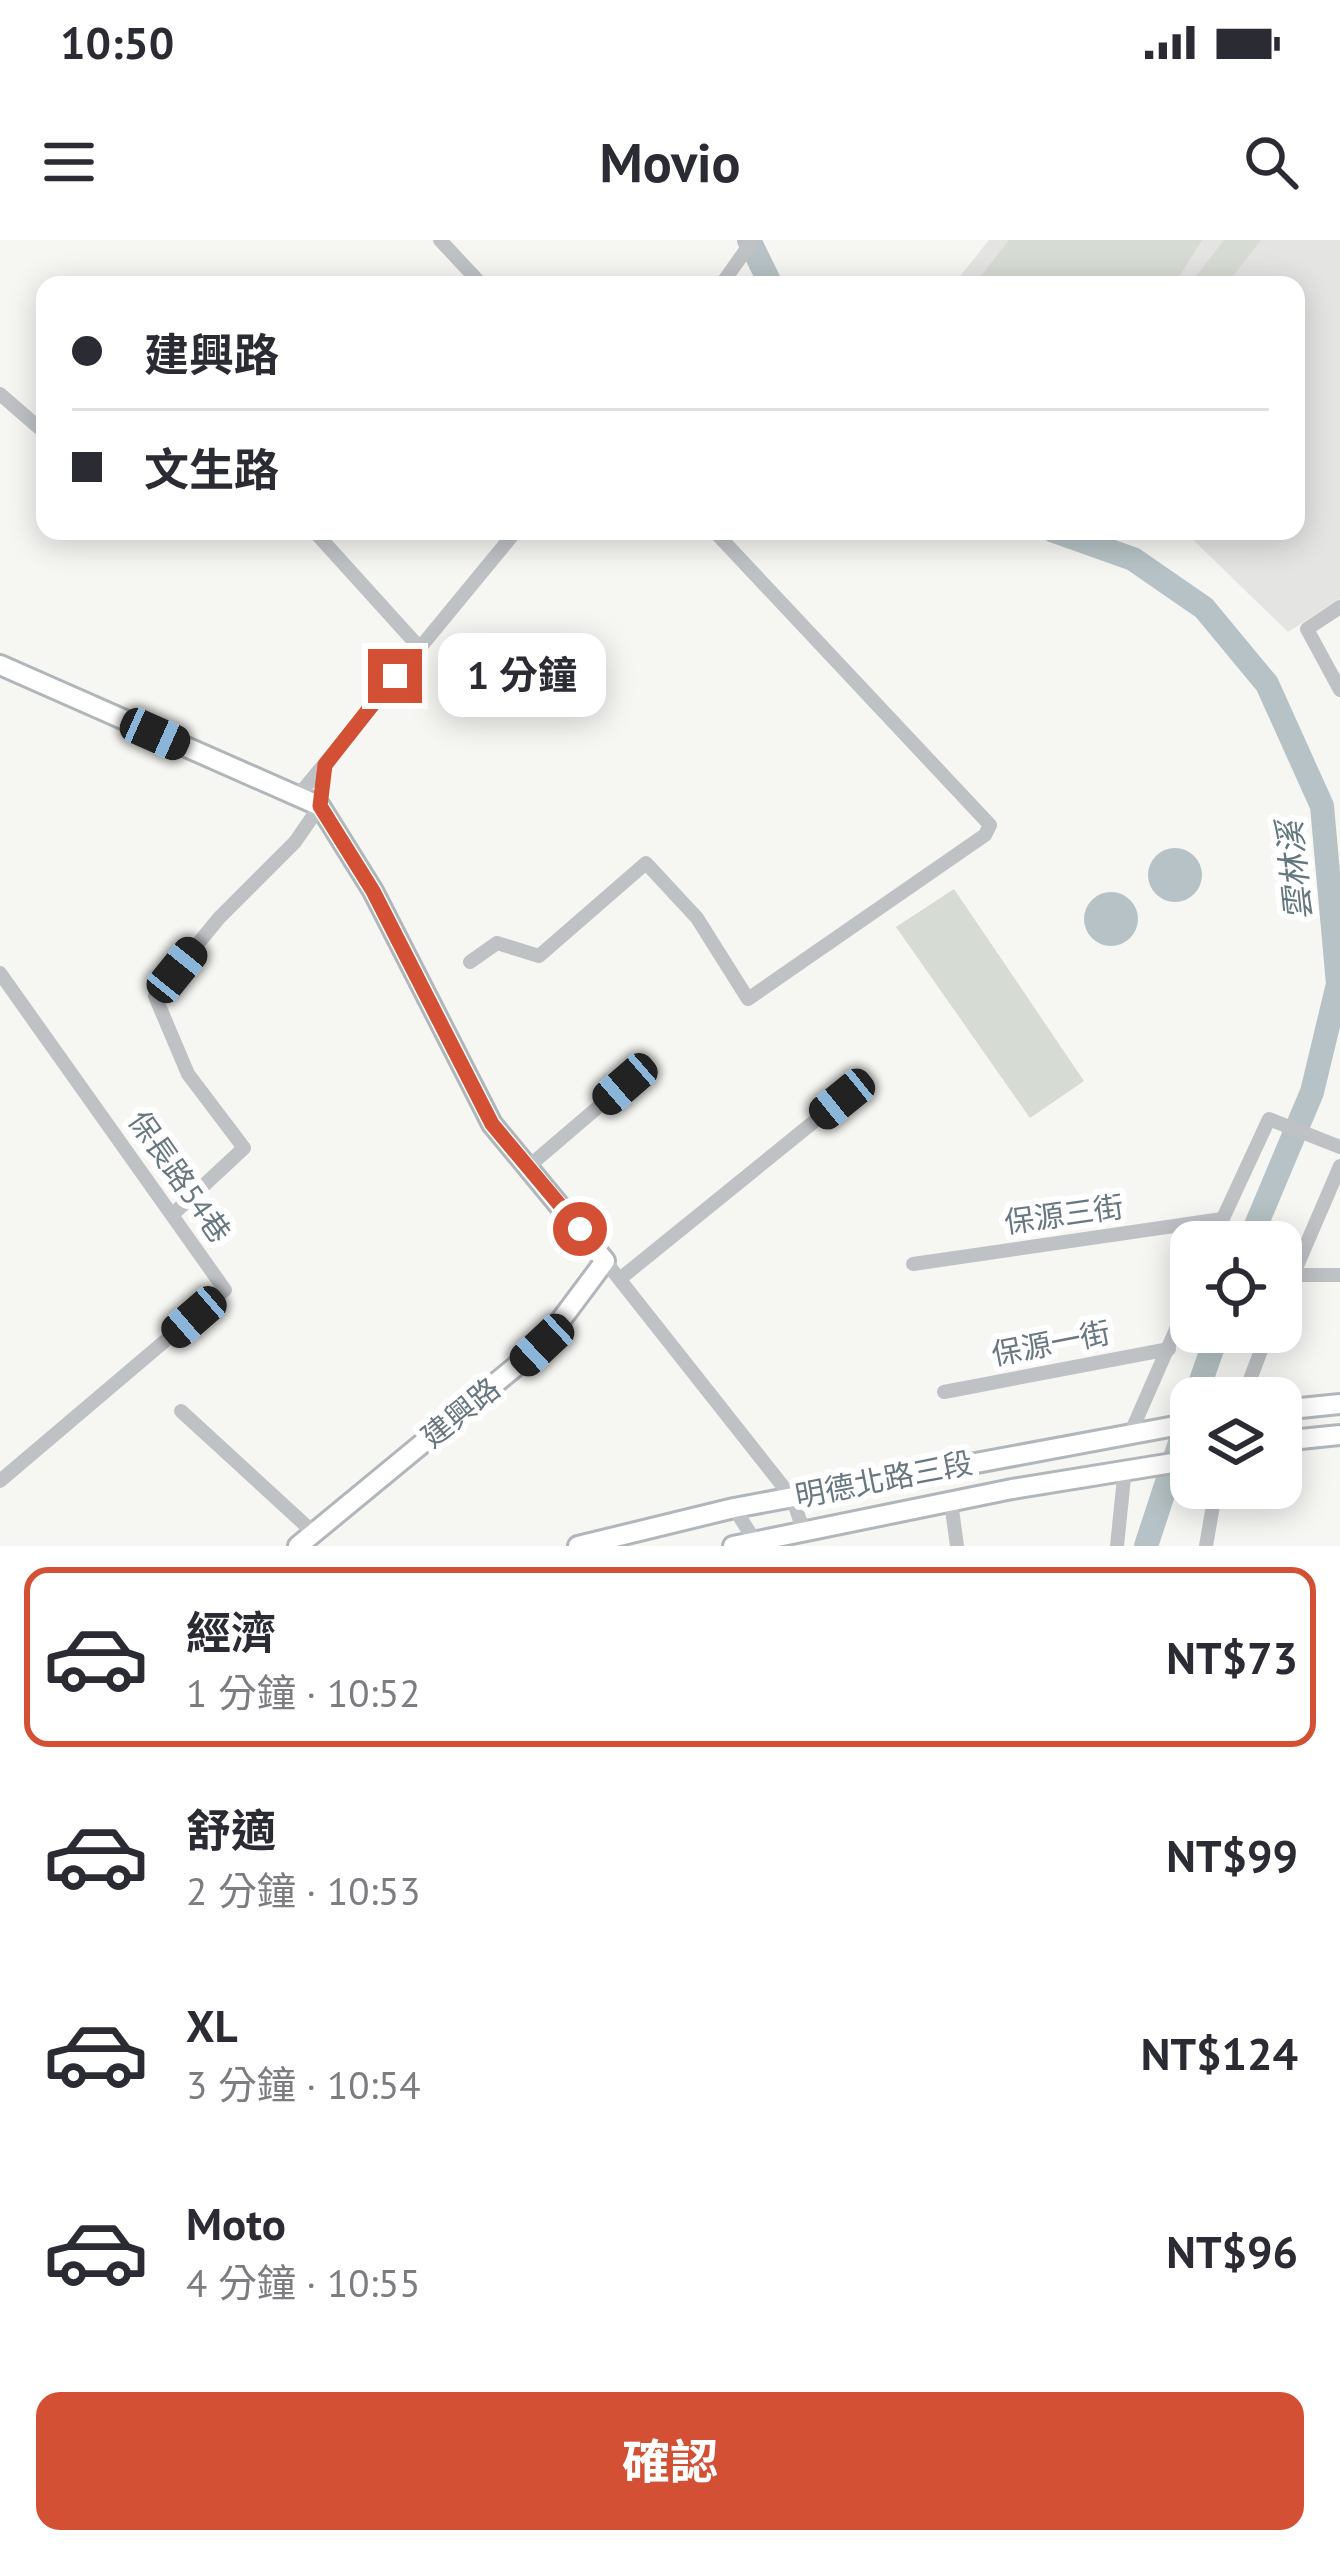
<!DOCTYPE html>
<html lang="zh-TW">
<head>
<meta charset="utf-8">
<style>
	body { margin:0; font-family:"PT Sans","Noto Sans TC",sans-serif; background:#f7f7f7; color:#2b2b33; height:100vh; display:flex; flex-direction:column; font-size:45px; white-space:nowrap }
	* { box-sizing:border-box; margin:0 }
	p { font-size:39px; color:#7c7c81 }
	.icon { flex:none; width:66px; height:66px; fill:none; stroke:currentColor; stroke-width:2; stroke-linecap:round; stroke-linejoin:round }
	.map { position:relative; height:1306px; overflow:hidden }
	.drawer { display:flex; flex-direction:column; background:#fff; flex:1 }
	.drawer>* { flex:none }
	.guide { position:absolute; left:36px; top:36px; width:1269px; height:264px; border-radius:24px; box-shadow:0 6px 30px #0003; display:grid; align-content:center; height:264px; padding:0 36px; background:#fff }
	.tools { position:absolute; left:1170px; top:981px; display:grid; gap:24px }
	.tools a { display:grid; place-items:center; width:132px; height:132px; border-radius:24px; background:#fff; box-shadow:0 6px 30px #0003; font-size:60px }
	.end { position:absolute; width:54px; height:54px; margin:-27px; border:15px solid #d45035; background:#fff; box-shadow:0 0 0 6px #fff }
	.from { border-radius:50% }
	.bubble { position:absolute; height:84px; border-radius:24px; background:#fff; box-shadow:0 6px 30px #0003; font-size:39px; font-weight:700; line-height:84px; text-align:center }
	.car { position:absolute; width:36px; height:72px; margin:-36px -18px; border-radius:15px; box-shadow:0 0 9px 3px #0007; background:linear-gradient(#222 24%,#8ab4d8 0 40%,#222 0 76%,#8ab4d8 0 86%,#222 0) }
	.guide b { display:flex; align-items:center; gap:42px; height:114px; font-size:45px }
	.guide b+b { border-top:3px solid #e1e1e2 }
	.guide i { width:30px; height:30px; background:#2b2b33 }
	ul { padding:21px 0 0; list-style:none }
	li { display:flex; align-items:center; gap:36px; height:180px; margin:0 24px 18px; padding:0 12px; border:6px solid transparent; border-radius:24px }
	li div { flex:1 }
	li b { display:block; font-size:45px }
	li em { font-style:normal; font-weight:700 }
	li.active { border-color:#d45035 }
	li>.icon { width:108px; height:108px; stroke-width:1.5 }
	.action { display:flex; gap:24px; margin-top:auto; padding:24px 36px }
	.action a { flex:1; height:138px; border-radius:24px; background:#d45035; color:#fff; font-size:48px; font-weight:700; line-height:138px; text-align:center }
	.status { display:flex; justify-content:space-between; align-items:center; height:84px; padding:0 60px; background:#fff; direction:ltr }
	.status svg { height:33px; fill:currentColor }
	header { display:flex; justify-content:space-between; align-items:center; height:156px; padding:0 36px; background:#fff; font-size:54px; font-weight:700 }
	.map>svg:first-child { display:block }
	.built { fill:#e4e5e3 }
	.green { fill:#d6dbd3 }
	.water { fill:#b6c2c5 }
	.lines { fill:none; stroke-linecap:round; stroke-linejoin:round }
	.river { stroke:#b6c2c5; stroke-width:24 }
	.secondary-casing { stroke:#b0b6b9; stroke-width:24 }
	.street { stroke:#bec2c5; stroke-width:14 }
	.secondary { stroke:#fff; stroke-width:18 }
	.route { stroke:#d45035; stroke-width:15 }
	.labels { text-anchor:middle; stroke-width:12; stroke-linejoin:round; paint-order:stroke }
	.street-label { font-size:30px; fill:#687881; stroke:#fff }
	.water-label { font-size:33px; font-style:italic; fill:#63787e; stroke:#fff }
</style>
</head>
<body>
<div class="status"><b>10:50</b><svg viewBox="0 0 49 12"><path d="M0 12V9h3v3zM5 12V6h3v6zM10 12V3h3v9zM15 12V0h3v12zM26 1h20v11H26zM47 4h2v5h-2z"/></svg></div>
<header><svg class="icon" aria-label="menu" viewBox="0 0 24 24"><path d="M4 6h16M4 12h16M4 18h16"/></svg>Movio<svg class="icon" aria-label="search" viewBox="0 0 24 24"><circle cx="10" cy="10" r="6"/><path d="M15 15l6 6"/></svg></header>
<div class="map">
<svg width="1340" height="1306" viewBox="0 0 1340 1306">
	<rect width="100%" height="100%" fill="#f6f6f3"/>
	<path class="built" d="M989,0H1340V359L1288,392L1184,291H1296V45H953Z"/>
	<path class="green" d="M1009,0H1202L1174,45H974Z
		M1224,0H1261L1226,45H1189Z
		M954,649L1084,841L1030,878L896,687Z"/>
	<path class="water" d="M1148 635a27 27 0 1 1 54 0a27 27 0 1 1-54 0Z
		M1084 679a27 27 0 1 1 54 0a27 27 0 1 1-54 0Z"/>
	<g class="lines">
		<path class="river" d="M749,0L771,45
			M1054,291L1133,319L1204,368L1267,444L1322,566L1338,744L1312,852L1249,1002
			M1195,1158L1218,1092
			M1146,1306L1191,1169"/>
		<g class="secondary-casing">
			<path id="secondary" d="M0,425L320,566L373,651L492,884L605,1021L543,1104L298,1306
				M1281,1170L1340,1164
				M1281,1201L1340,1195
				M578,1306L734,1268L1191,1183
				M733,1306L1012,1249L1191,1220"/>
		</g>
		<path class="street" d="M440,0L482,45
			M721,45L753,0
			M0,154L45,193
			M314,291L419,407
			M1340,367L1307,389L1340,450
			M298,556L516,291
			M470,722L497,703L539,716L646,623L697,678L748,759L985,595L990,585L714,291
			M0,733L225,1050L0,1241
			M528,927L625,844
			M174,973L244,908L188,834L155,756L219,678L295,602L320,566L325,525
			M1212,1002L1269,879L1340,907
			M605,1021L793,1259L803,1290
			M913,1024L1222,979
			M1293,1035H1340
			M621,1038L842,859
			M1281,1063L1340,926
			M944,1152L1169,1109
			M1243,1158L1268,1092
			M181,1171L314,1293
			M1131,1192L1191,1055
			M951,1262L957,1306
			M734,1268L757,1304
			M1117,1306L1125,1228
			M1206,1306L1216,1248"/>
		<use href="#secondary" class="secondary"/>
	</g>
	<g class="lines">
		<path class="route" d="M395,436L325,525L320,566L373,651L492,884L580,989"/>
	</g>
	<g class="labels">
		<g class="street-label">
			<text transform="translate(179 937) rotate(55)" y="10">保長路54巷</text>
			<text transform="translate(1064 975) rotate(-8)" y="10">保源三街</text>
			<text transform="translate(1051 1104) rotate(-11)" y="10">保源一街</text>
			<text transform="translate(461 1173) rotate(-39)" y="10">建興路</text>
			<text transform="translate(884 1240) rotate(-11)" y="10">明德北路三段</text>
		</g>
		<g class="water-label">
			<text transform="translate(1294 631) rotate(-96)" y="12">雲林溪</text>
		</g>
	</g>
</svg>
<div class="tools">
<a><svg class="icon" aria-label="locate" viewBox="0 0 24 24"><circle cx="12" cy="12" r="6"/><path d="M12 2v4M12 18v4M2 12h4M18 12h4"/></svg></a>
<a><svg class="icon" aria-label="layers" viewBox="0 0 24 24"><path d="M12 4l9 5-9 5-9-5zM3 14l9 5 9-5"/></svg></a>
</div>
<i class="end from" style="left:580px;top:989px"></i>
<i class="end" style="left:395px;top:436px"></i>
<div class="bubble" style="left:438px;top:393px;width:168px">1 分鐘</div>
<i class="car" style="left:155px;top:494px;rotate:114deg"></i>
<i class="car" style="left:177px;top:730px;rotate:39deg"></i>
<i class="car" style="left:625px;top:844px;rotate:229deg"></i>
<i class="car" style="left:842px;top:859px;rotate:231deg"></i>
<i class="car" style="left:194px;top:1077px;rotate:229deg"></i>
<i class="car" style="left:542px;top:1105px;rotate:227deg"></i>
<div class="guide">
<b><i class="from"></i>建興路</b>
<b><i></i>文生路</b>
</div>
</div>
<section class="drawer">
<ul>
<li class="active"><svg class="icon" aria-label="car" viewBox="0 0 24 24"><path d="M5 17H2v-5l4-1 3-4h7l3 4 3 1v5h-3M9 17h6M6 11h13"/><circle cx="7" cy="17" r="2"/><circle cx="17" cy="17" r="2"/></svg><div><b>經濟</b><p>1 分鐘 · 10:52</p></div><em>NT$73</em></li>
<li><svg class="icon" aria-label="car" viewBox="0 0 24 24"><path d="M5 17H2v-5l4-1 3-4h7l3 4 3 1v5h-3M9 17h6M6 11h13"/><circle cx="7" cy="17" r="2"/><circle cx="17" cy="17" r="2"/></svg><div><b>舒適</b><p>2 分鐘 · 10:53</p></div><em>NT$99</em></li>
<li><svg class="icon" aria-label="car" viewBox="0 0 24 24"><path d="M5 17H2v-5l4-1 3-4h7l3 4 3 1v5h-3M9 17h6M6 11h13"/><circle cx="7" cy="17" r="2"/><circle cx="17" cy="17" r="2"/></svg><div><b>XL</b><p>3 分鐘 · 10:54</p></div><em>NT$124</em></li>
<li><svg class="icon" aria-label="car" viewBox="0 0 24 24"><path d="M5 17H2v-5l4-1 3-4h7l3 4 3 1v5h-3M9 17h6M6 11h13"/><circle cx="7" cy="17" r="2"/><circle cx="17" cy="17" r="2"/></svg><div><b>Moto</b><p>4 分鐘 · 10:55</p></div><em>NT$96</em></li>
</ul>
<div class="action"><a>確認</a></div>
</section>
</body>
</html>
